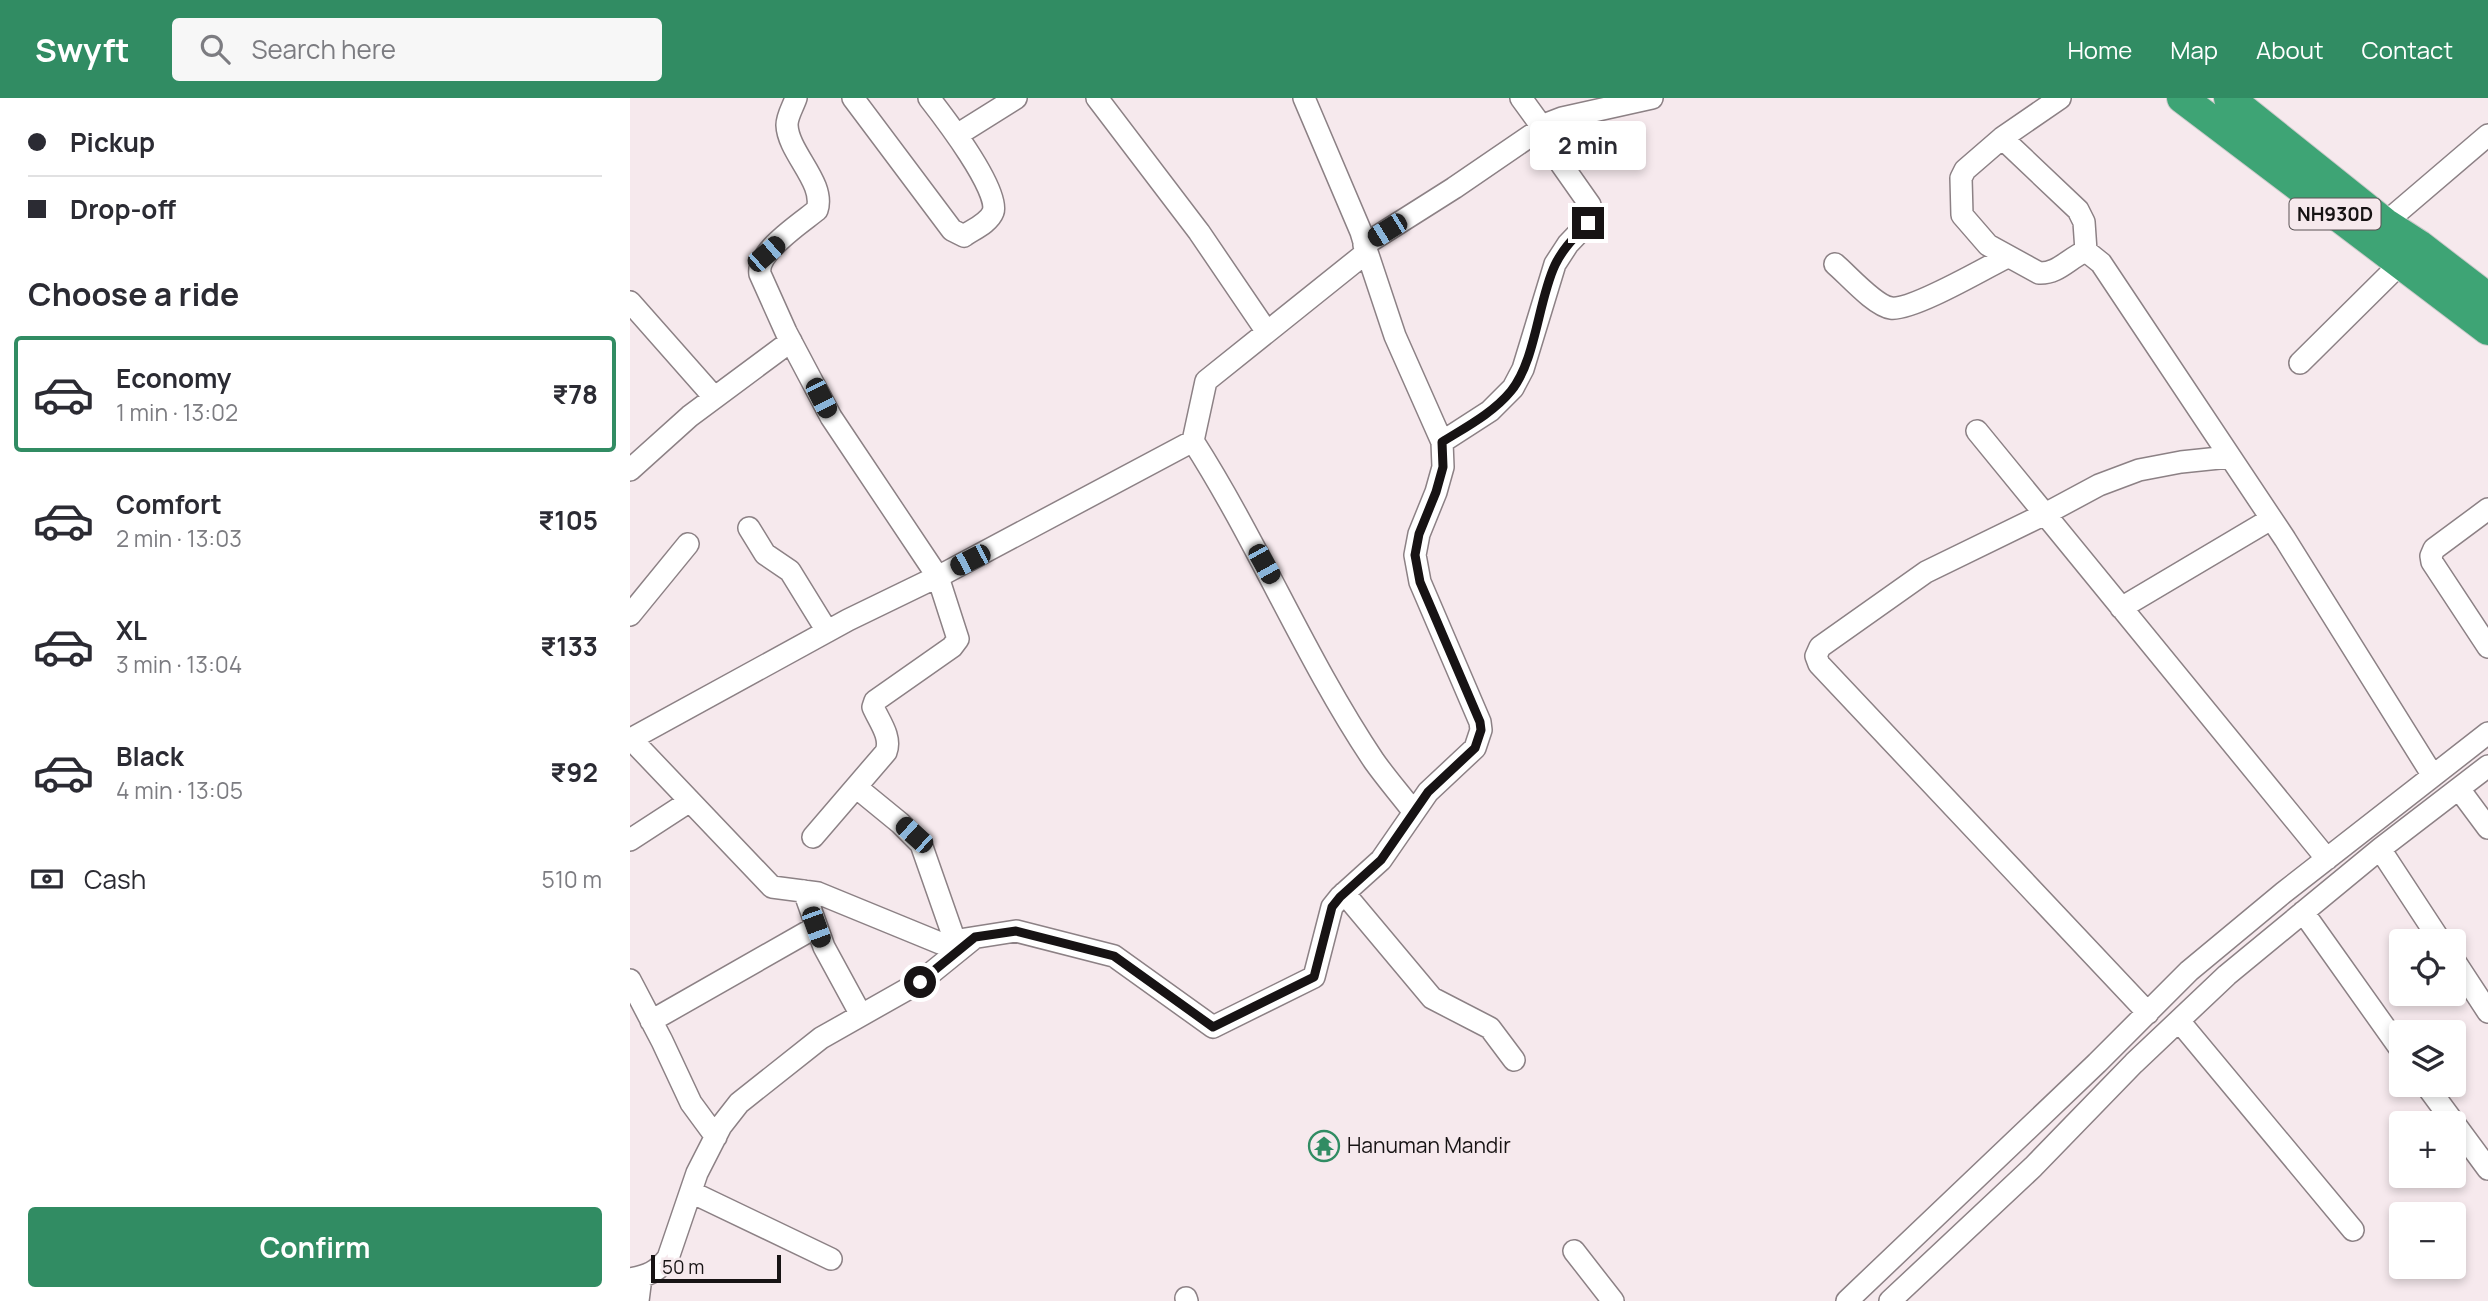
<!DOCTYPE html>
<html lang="en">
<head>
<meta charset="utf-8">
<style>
	body { margin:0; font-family:Manrope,sans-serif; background:#f7f7f7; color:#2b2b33; height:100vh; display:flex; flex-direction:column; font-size:26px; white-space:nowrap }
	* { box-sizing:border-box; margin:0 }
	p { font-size:23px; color:#7c7c81 }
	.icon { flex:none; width:38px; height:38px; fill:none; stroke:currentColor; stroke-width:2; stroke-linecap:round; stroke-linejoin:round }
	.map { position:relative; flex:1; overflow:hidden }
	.sheet { display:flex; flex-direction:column; background:#fff; width:630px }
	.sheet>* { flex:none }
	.top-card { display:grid; align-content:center; height:154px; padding:0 28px; background:#fff }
	.buttons { position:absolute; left:1759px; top:831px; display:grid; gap:14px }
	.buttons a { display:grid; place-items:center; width:77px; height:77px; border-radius:7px; background:#fff; box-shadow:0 4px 10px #0003; font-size:35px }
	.scale { position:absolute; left:21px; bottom:18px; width:130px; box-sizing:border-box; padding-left:7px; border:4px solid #171314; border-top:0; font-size:19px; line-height:24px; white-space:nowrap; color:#171314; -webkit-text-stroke:5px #f6e9ed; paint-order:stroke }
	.end { position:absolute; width:32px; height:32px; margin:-16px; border:9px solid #171314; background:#fff; box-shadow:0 0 0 4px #fff }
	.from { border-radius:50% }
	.bubble { position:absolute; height:49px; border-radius:7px; background:#fff; box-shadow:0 4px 10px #0003; font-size:23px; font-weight:700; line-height:49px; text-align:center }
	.car { position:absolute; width:21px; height:42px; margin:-21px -10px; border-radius:9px; box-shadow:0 0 5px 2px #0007; background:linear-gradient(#222 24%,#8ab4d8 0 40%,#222 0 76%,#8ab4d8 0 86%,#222 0) }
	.top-card b { display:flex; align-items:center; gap:24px; height:66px; font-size:26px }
	.top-card b+b { border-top:2px solid #e1e1e2 }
	.top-card i { width:18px; height:18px; background:#2b2b33 }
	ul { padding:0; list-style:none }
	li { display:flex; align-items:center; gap:21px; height:116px; margin:0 14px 10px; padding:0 14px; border:4px solid transparent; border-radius:7px }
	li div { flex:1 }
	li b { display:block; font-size:26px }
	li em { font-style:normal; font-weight:700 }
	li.on { border-color:#318c63 }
	li>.icon { width:63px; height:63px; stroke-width:1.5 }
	h2 { padding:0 28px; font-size:32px; line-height:84px }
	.pay { display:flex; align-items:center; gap:18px; height:77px; padding:0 28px; font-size:26px }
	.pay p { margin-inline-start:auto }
	.action { display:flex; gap:14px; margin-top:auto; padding:14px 28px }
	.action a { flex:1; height:80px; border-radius:7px; background:#318c63; color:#fff; font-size:28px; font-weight:700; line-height:80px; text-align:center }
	header { display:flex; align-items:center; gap:42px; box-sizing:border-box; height:98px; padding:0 35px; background:#318c63; color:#fff }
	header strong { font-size:33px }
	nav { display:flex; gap:38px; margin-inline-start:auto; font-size:24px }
	.search { width:490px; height:63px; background:#f7f7f7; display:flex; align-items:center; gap:18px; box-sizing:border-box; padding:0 24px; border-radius:7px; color:#7c7c81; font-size:26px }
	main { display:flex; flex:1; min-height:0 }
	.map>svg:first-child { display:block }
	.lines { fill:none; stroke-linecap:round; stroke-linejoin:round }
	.minor-casing { stroke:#8c8185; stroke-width:24 }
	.highway-casing { stroke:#cccbcb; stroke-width:32 }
	.minor { stroke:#fff; stroke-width:21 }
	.highway { stroke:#3ea475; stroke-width:30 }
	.route { stroke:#171314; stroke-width:9 }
	.labels { text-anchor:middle; stroke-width:5; stroke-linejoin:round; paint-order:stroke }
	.shield { fill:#f6e9ed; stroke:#5a5355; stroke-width:2 }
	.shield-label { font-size:19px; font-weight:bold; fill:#171314 }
	.poi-label { font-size:21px; fill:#171314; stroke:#f6e9ed; text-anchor:start }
</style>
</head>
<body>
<header>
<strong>Swyft</strong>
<div class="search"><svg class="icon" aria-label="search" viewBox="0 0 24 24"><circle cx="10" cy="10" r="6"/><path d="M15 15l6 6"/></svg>Search here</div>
<nav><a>Home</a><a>Map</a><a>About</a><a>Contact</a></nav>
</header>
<main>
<section class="sheet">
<div class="top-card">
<b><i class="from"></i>Pickup</b>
<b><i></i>Drop-off</b>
</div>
<h2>Choose a ride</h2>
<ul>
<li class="on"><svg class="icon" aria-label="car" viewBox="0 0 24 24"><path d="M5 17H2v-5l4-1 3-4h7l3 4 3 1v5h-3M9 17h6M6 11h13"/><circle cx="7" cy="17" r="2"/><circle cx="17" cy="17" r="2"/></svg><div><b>Economy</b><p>1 min · 13:02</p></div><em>₹78</em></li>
<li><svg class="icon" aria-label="car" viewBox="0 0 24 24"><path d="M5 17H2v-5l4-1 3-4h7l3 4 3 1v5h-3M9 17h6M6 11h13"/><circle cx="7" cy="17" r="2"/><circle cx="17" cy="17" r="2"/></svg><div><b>Comfort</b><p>2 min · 13:03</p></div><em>₹105</em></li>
<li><svg class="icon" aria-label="car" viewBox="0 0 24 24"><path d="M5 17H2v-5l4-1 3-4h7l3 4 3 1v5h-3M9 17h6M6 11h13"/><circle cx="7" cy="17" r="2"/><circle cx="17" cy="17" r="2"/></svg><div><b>XL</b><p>3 min · 13:04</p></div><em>₹133</em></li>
<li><svg class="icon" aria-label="car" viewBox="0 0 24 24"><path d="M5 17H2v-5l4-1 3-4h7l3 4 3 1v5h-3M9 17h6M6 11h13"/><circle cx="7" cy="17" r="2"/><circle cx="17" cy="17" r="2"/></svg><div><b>Black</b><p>4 min · 13:05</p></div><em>₹92</em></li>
</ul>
<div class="pay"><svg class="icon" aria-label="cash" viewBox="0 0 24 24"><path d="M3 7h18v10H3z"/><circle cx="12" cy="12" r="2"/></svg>Cash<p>510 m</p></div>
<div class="action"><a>Confirm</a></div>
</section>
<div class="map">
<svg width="1858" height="1203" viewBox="0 0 1858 1203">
	<rect width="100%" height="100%" fill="#f6e9ed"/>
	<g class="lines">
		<g class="minor-casing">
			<path id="minor" d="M166,0C163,9 157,18 157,27C158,55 196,85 187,112C171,125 126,154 130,176L156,234L201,319L308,479L328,541L322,549L245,603L243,609C249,623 262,639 256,654L183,739
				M223,0L322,132L334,138C342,132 359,125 363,114C371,93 313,18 299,0
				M467,0L569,134L637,234
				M891,0L912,29
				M1430,0L1372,40L1335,72L1331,80L1332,117L1358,147L1409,175C1428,176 1439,160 1456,153L1471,165L1655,441L1803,678
				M327,37L386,0
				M1372,40L1448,112L1454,124L1456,153
				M1755,125L1858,37
				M734,147L824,90L919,25L932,20L1022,0
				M1205,166C1218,177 1245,208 1261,210C1282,213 1355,170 1377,159
				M0,204L84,299
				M1670,265L1771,165
				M1347,333L1697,761
				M563,343C629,446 676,562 744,663C756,680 770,696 783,713
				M812,344L860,313L883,290L893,271L925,166L938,146L958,125L962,116L960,107L908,33
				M0,372L60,318L161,243
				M1858,411L1804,451L1801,458L1802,464L1858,549
				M119,430L135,456L160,473L197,533
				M1491,510L1641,421
				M0,517L58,446
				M0,640L142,789L188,795L310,845L386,833L484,858L583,929L684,879L702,809L710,799L751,762L798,694L845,650L851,632L850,624L790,484L785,457L789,436L806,394L813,369L812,344L765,238L737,154
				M1,641L218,522L317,474L563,343L576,283L737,154L731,134L674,0
				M226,689L270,725L291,746L325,843
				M1829,691L1858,730
				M0,742L60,703
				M1750,751L1811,844
				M174,793L194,849L231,917
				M714,795L802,900L860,930L884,962
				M1673,814L1771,952
				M1824,862L1858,914
				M0,882L32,943L61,1005L86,1039
				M1518,915L1189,566L1186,558L1190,549L1296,474L1415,416L1469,387L1509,372L1551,364L1599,359
				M21,923L186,829
				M1549,923L1723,1132
				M1796,987L1858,1071
				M61,1094L201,1161
				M944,1153L983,1203
				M0,1181C17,1178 27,1174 38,1160L67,1075L91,1028L109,1005L191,940L290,884L343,841
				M556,1200L557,1203
				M8,1203L11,1179
				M1217,1203L1467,965L1559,873L1653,795L1858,635
				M1260,1203L1403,1069L1504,965L1597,877L1750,751L1858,668"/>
		</g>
		<g class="highway-casing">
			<path id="highway" d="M1552,0L1858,232
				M1599,0L1755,125L1789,147L1858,200"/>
		</g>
		<use href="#minor" class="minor"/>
		<use href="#highway" class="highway"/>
	</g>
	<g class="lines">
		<path class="route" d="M290,884L345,839L386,833L484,858L583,929L684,879L702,809L710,799L751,762L798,694L845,650L851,632L850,624L790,484L785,457L789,436L806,394L813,369L812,344C836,329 863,315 881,293C906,262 908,203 925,167C933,150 946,138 958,125"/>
	</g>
	<defs>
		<g id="temple-ring" transform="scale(1.575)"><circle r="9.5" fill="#f6e9ed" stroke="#318c63" stroke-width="1.5"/><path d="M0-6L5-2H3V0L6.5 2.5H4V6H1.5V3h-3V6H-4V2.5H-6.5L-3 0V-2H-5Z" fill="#318c63"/></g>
	</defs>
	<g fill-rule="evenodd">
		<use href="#temple-ring" x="694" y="1048"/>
	</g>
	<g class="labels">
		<rect class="shield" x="1659.5" y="100.5" width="91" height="31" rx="5"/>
		<g class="shield-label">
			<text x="1705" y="123">NH930D</text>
		</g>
		<g class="poi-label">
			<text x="717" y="1055">Hanuman Mandir</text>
		</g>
	</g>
</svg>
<div class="buttons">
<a><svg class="icon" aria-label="locate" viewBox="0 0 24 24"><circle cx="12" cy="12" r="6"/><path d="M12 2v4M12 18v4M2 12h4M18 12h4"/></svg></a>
<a><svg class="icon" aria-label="layers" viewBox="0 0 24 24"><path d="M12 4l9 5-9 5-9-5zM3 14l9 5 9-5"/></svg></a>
<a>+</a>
<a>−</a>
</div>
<div class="scale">50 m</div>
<i class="end from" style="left:290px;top:884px"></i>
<i class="end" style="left:958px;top:125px"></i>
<div class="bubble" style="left:900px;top:23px;width:116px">2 min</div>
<i class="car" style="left:757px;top:132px;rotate:238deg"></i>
<i class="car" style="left:136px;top:156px;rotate:49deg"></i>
<i class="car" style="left:191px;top:300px;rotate:153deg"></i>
<i class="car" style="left:340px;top:462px;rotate:243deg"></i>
<i class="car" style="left:634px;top:466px;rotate:151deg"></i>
<i class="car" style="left:284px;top:737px;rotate:312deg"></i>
<i class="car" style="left:186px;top:829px;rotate:160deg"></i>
</div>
</main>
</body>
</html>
